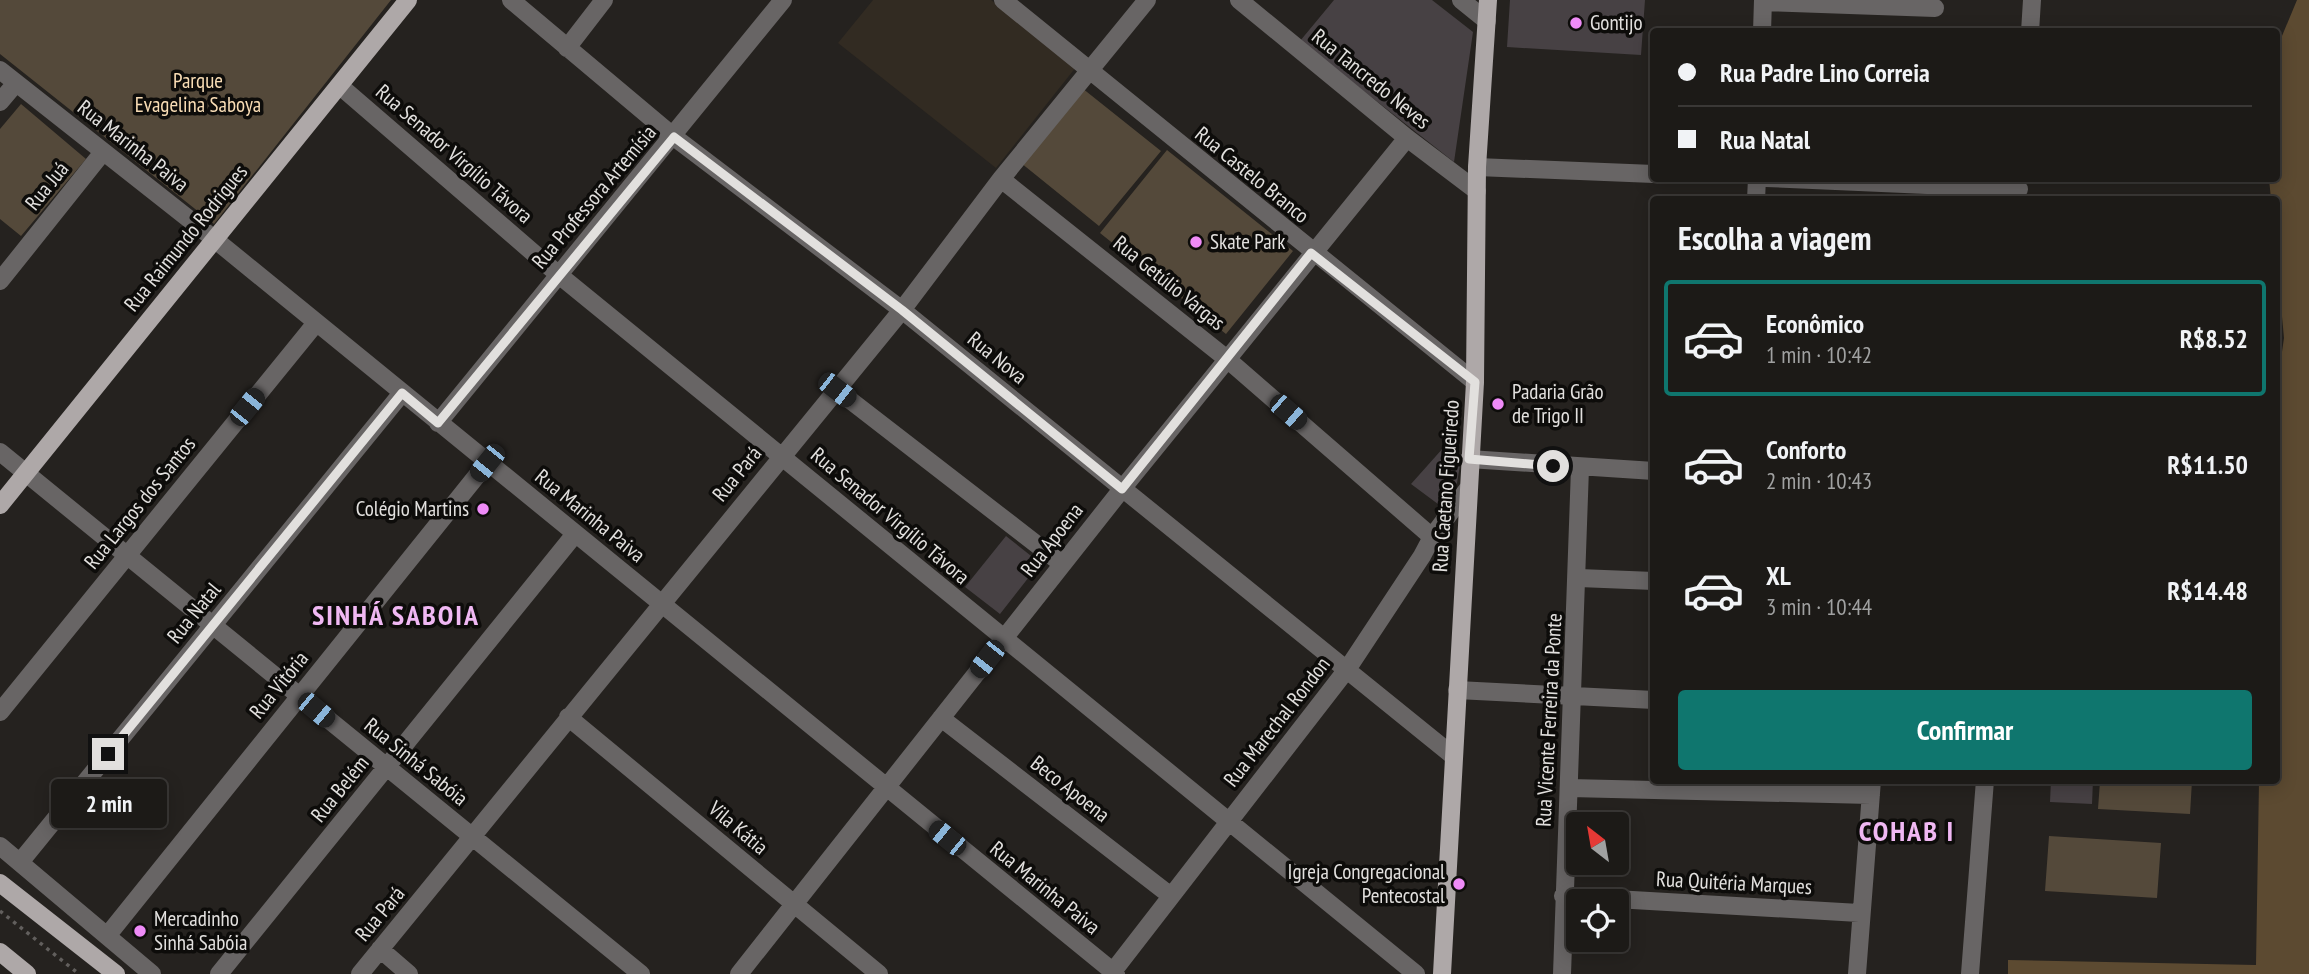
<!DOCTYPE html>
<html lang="pt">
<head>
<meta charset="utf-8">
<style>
	body { margin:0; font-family:"PT Sans Narrow",sans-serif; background:#292724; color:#f1f3f6; height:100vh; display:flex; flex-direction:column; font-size:26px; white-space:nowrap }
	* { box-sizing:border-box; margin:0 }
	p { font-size:23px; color:#a0a1a1 }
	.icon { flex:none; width:38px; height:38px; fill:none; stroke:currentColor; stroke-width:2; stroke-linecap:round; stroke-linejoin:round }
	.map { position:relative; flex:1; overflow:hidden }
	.side { position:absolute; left:1650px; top:196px; width:630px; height:588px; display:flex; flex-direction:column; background:#1c1a17; border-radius:7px; box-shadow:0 4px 18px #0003,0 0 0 2px #3a3836 }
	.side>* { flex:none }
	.banner { position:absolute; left:1650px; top:28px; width:630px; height:154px; border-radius:7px; box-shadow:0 4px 18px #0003,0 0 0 2px #3a3836; display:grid; align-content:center; height:154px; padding:0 28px; background:#1c1a17 }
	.needle { width:46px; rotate:329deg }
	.fabs { position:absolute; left:1566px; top:812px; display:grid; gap:14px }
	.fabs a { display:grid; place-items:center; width:63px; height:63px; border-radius:7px; background:#1c1a17; box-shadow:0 4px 18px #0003,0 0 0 2px #3a3836; font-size:35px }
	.end { position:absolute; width:32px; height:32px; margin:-16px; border:9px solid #e2e0de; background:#111; box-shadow:0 0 0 4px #111 }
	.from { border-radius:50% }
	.bubble { position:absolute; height:49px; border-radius:7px; background:#1c1a17; box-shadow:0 4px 18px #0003,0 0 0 2px #3a3836; font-size:23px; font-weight:800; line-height:49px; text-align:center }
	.car { position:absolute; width:21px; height:42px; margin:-21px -10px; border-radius:9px; box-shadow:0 0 5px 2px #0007; background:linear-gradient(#222 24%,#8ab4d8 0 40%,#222 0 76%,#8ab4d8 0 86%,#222 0) }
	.banner b { display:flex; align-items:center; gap:24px; height:66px; font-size:26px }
	.banner b+b { border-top:2px solid #3a3836 }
	.banner i { width:18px; height:18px; background:#f1f3f6 }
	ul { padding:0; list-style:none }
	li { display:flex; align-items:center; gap:21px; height:116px; margin:0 14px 10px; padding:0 14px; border:4px solid transparent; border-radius:7px }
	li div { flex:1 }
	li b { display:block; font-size:26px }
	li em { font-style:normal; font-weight:800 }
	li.selected { border-color:#0f766e }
	li>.icon { width:63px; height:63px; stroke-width:1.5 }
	h2 { padding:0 28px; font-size:32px; line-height:84px }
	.cta { display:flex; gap:14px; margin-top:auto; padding:14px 28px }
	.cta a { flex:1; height:80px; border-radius:7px; background:#0f766e; color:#fff; font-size:28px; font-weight:800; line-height:80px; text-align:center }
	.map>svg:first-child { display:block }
	.built { fill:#322b22 }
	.green { fill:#54493a }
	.forest { fill:#5c4a31 }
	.building { fill:#474144 }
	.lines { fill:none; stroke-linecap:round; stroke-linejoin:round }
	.path { stroke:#625f5d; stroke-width:3.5; stroke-dasharray:3.5 5; stroke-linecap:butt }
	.minor { stroke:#686565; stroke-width:18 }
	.major { stroke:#aea8a8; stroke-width:18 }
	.route { stroke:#e2e0de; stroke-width:9 }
	.poi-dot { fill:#ef8bf7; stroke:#0d0c0a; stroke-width:2.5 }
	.labels { text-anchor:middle; stroke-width:7; stroke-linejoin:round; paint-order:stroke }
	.poi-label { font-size:21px; fill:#e2e0de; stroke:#0d0c0a; text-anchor:start }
	.street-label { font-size:21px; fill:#e2e0de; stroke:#0d0c0a }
	.park-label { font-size:21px; fill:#f9ddb5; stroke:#0d0c0a }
	.district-label { font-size:28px; font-weight:bold; letter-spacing:2px; fill:#f0b8f3; stroke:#0d0c0a }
</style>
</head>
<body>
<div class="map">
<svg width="2309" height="974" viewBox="0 0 2309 974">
	<rect width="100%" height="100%" fill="#25221f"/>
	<path class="built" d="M873,0H991L1076,67L996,168L838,43Z"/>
	<path class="green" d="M0,0H391L214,224L0,54Z
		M1082,88L1161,151L1099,226L1021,163Z
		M21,104L86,159L21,236L0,219V129Z
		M1167,150L1293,251L1226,334L1100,233Z
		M2100,781H2192L2190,814L2098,809Z
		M2049,836L2161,843L2157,898L2045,891Z"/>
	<path class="forest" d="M2297,0H2309V974H2008V960L2256,965L2259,781L2277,780V386L2284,338L2277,263V200L2271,199L2269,179L2277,178V48Z"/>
	<path class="building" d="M1334,0H1432L1473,32L1454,162L1300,41Z
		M1510,0H1645L1641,55L1507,47Z
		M1444,447L1461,459L1454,501L1446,510L1411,484Z
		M1006,536L1040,563L1000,614L965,587Z
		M2051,780H2093L2092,804L2050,802Z"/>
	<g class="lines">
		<path class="path" d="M0,911L79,974"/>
		<path class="minor" d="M511,0L674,137L902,310L1452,755
			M1003,0L1475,382
			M1239,0L1407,138L1477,191
			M1461,0L1487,21
			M1763,2L1935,8
			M1762,32L1763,0
			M2030,32L2032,0
			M567,48L604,0
			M0,70L213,238L1116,974
			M340,86L559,275L1416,974
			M0,102L16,83
			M1477,167L1654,174
			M1766,178L2019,189
			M1001,179L1227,359L1432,537
			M1756,200L1757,178
			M0,281L103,152
			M837,390L1062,564
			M438,423L783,0
			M0,452L641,974
			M1469,459L1654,471
			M1579,578L1654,581
			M1457,690L1654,700
			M0,712L316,323
			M568,717L879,974
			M941,718L1171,896
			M1570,788L1871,795
			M0,846L152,974
			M21,861L402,393
			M1563,896L1859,913
			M107,936L487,463
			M380,949L409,974
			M219,974L575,534
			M360,974L902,310L1001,179L1147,0
			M739,974L1122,489L1407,138
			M1111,974L1348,668L1422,556L1432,537L1467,490
			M1562,974L1580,468
			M1857,974L1872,780
			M1970,974L1985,780"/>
		<path class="major" d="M0,505L408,0
			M0,883L116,974
			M0,952L27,974
			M1442,974L1475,382L1477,167L1488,0"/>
	</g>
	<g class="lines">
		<path class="route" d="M108,754L402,393L438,423L674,137L902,310L1122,489L1311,253L1475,382L1469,459L1553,466"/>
	</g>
	<g class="poi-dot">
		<circle cx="1576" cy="23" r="7"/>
		<circle cx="1196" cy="242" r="7"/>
		<circle cx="1498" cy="404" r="7"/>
		<circle cx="483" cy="509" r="7"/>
		<circle cx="1459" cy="884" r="7"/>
		<circle cx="140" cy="931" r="7"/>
	</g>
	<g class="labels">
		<g class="poi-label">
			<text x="1590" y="30">Gontijo</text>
			<text x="1210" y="249">Skate Park</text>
			<text x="1512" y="399">Padaria Grão<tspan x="1512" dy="24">de Trigo II</tspan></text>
			<text x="469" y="516" text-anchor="end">Colégio Martins</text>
			<text x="1445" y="879" text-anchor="end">Igreja Congregacional<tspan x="1445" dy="24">Pentecostal</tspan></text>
			<text x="154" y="926">Mercadinho<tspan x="154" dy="24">Sinhá Sabóia</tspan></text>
		</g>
		<g class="street-label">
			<text transform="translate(1371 79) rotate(39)" y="7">Rua Tancredo Neves</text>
			<text transform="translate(133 146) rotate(38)" y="7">Rua Marinha Paiva</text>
			<text transform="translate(454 154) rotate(41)" y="7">Rua Senador Virgílio Távora</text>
			<text transform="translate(1252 175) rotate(39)" y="7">Rua Castelo Branco</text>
			<text transform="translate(47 186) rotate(-51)" y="7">Rua Juá</text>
			<text transform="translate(594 197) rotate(-50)" y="7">Rua Professora Artemísia</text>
			<text transform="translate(186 238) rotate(-51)" y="7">Rua Raimundo Rodrigues</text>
			<text transform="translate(1169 283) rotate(39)" y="7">Rua Getúlio Vargas</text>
			<text transform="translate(997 358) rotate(39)" y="7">Rua Nova</text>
			<text transform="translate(737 474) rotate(-51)" y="7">Rua Pará</text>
			<text transform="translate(1446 486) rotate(-86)" y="7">Rua Caetano Figueiredo</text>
			<text transform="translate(140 503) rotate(-51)" y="7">Rua Largos dos Santos</text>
			<text transform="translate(590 516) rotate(39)" y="7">Rua Marinha Paiva</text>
			<text transform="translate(890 516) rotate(40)" y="7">Rua Senador Virgílio Távora</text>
			<text transform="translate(1052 540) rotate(-52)" y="7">Rua Apoena</text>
			<text transform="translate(194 613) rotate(-51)" y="7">Rua Natal</text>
			<text transform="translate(279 685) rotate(-51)" y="7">Rua Vitória</text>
			<text transform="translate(1549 720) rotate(-87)" y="7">Rua Vicente Ferreira da Ponte</text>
			<text transform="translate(1277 722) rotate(-52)" y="7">Rua Marechal Rondon</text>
			<text transform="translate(416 762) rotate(39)" y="7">Rua Sinhá Sabóia</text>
			<text transform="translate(340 789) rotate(-51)" y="7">Rua Belém</text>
			<text transform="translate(1070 789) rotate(38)" y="7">Beco Apoena</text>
			<text transform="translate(738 828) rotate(40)" y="7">Vila Kátia</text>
			<text transform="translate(1734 883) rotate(3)" y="7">Rua Quitéria Marques</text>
			<text transform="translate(1045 888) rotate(39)" y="7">Rua Marinha Paiva</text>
			<text transform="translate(380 914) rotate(-50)" y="7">Rua Pará</text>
		</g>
		<g class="park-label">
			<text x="198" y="88">Parque<tspan x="198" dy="24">Evagelina Saboya</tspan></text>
		</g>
		<g class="district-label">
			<text x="396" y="625">SINHÁ SABOIA</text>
			<text x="1907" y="841">COHAB I</text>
		</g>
	</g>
</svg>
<div class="fabs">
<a><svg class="needle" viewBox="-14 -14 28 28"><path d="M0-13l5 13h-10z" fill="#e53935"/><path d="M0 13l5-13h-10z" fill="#a0a1a1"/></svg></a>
<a><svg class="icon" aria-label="locate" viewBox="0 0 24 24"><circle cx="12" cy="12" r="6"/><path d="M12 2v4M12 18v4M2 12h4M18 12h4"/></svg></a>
</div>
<i class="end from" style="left:1553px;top:466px"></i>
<i class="end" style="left:108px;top:754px"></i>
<div class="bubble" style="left:51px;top:779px;width:116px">2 min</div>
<i class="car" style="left:837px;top:390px;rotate:128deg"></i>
<i class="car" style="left:247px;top:407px;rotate:39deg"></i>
<i class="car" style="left:1288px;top:412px;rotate:131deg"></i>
<i class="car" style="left:487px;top:463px;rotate:219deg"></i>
<i class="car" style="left:987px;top:659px;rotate:218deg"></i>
<i class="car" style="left:316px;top:710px;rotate:130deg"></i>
<i class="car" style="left:947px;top:838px;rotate:309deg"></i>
<div class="banner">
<b><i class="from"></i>Rua Padre Lino Correia</b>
<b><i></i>Rua Natal</b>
</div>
<section class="side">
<h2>Escolha a viagem</h2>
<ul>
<li class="selected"><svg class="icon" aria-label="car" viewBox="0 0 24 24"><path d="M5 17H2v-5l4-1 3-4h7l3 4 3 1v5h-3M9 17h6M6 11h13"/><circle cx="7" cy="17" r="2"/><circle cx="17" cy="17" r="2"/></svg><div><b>Econômico</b><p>1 min · 10:42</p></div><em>R$8.52</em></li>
<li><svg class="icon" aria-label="car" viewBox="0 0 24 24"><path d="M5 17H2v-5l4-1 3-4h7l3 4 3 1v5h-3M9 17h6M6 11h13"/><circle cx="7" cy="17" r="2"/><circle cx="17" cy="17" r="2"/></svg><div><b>Conforto</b><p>2 min · 10:43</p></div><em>R$11.50</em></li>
<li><svg class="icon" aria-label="car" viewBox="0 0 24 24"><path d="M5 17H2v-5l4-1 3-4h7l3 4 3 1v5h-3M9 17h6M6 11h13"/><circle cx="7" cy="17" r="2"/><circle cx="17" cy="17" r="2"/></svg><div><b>XL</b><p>3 min · 10:44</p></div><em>R$14.48</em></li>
</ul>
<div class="cta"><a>Confirmar</a></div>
</section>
</div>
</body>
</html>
